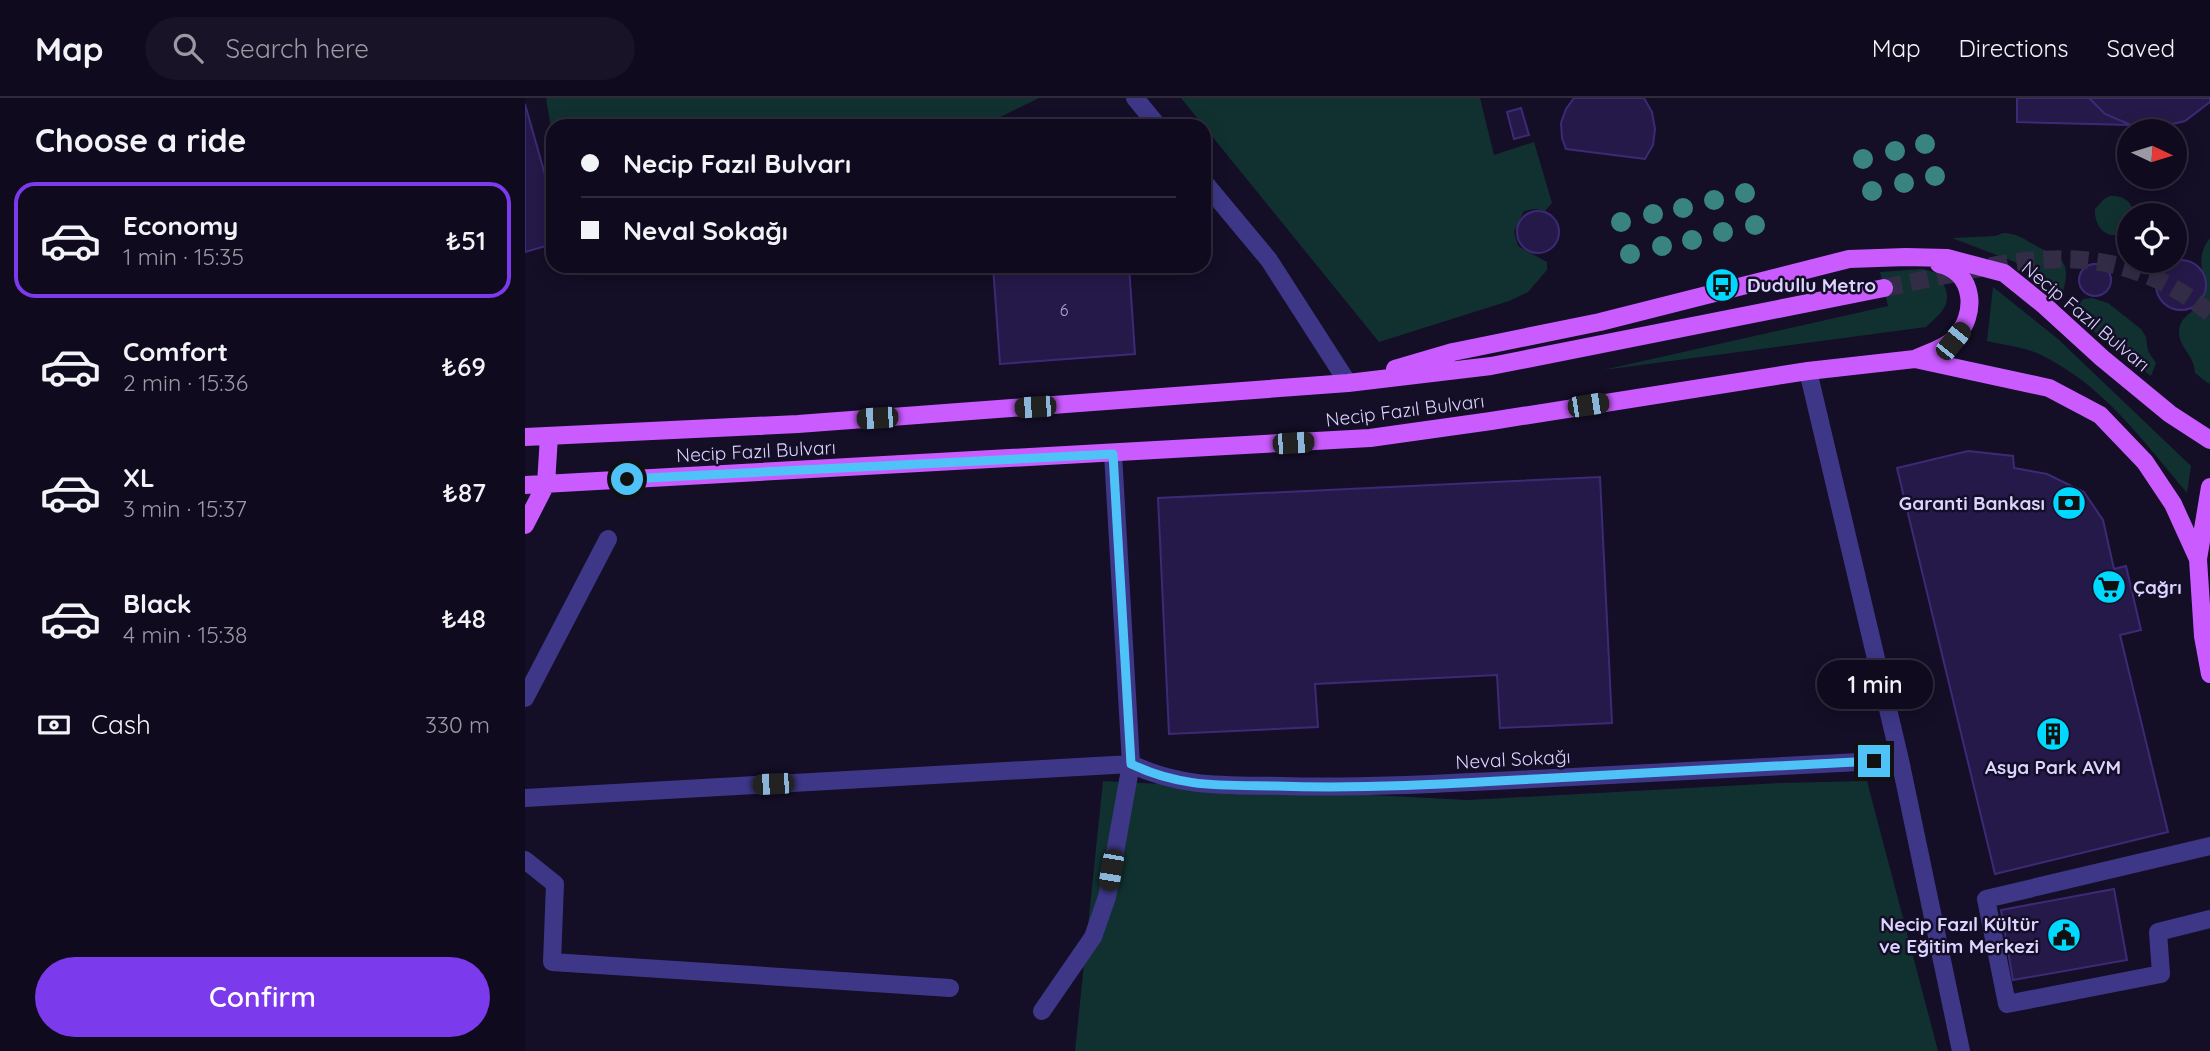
<!DOCTYPE html>
<html lang="en">
<head>
<meta charset="utf-8">
<style>
	body { margin:0; font-family:Quicksand,sans-serif; background:#181326; color:#f1f3f6; height:100vh; display:flex; flex-direction:column; font-size:26px; white-space:nowrap }
	* { box-sizing:border-box; margin:0 }
	p { font-size:23px; color:#9b9aa4 }
	.icon { flex:none; width:38px; height:38px; fill:none; stroke:currentColor; stroke-width:2; stroke-linecap:round; stroke-linejoin:round }
	.map { position:relative; flex:1; overflow:hidden }
	.side { display:flex; flex-direction:column; background:#0f0a1d; width:525px }
	.side>* { flex:none }
	.banner { position:absolute; left:21px; top:21px; width:665px; height:154px; border-radius:21px; box-shadow:0 4px 18px #0003,0 0 0 2px #2f2b3b; display:grid; align-content:center; height:154px; padding:0 35px; background:#0f0a1d }
	.needle { width:46px; rotate:94deg }
	.controls { position:absolute; left:1592px; top:21px; display:grid; gap:14px }
	.controls a { display:grid; place-items:center; width:70px; height:70px; border-radius:50%; background:#0f0a1d; box-shadow:0 4px 18px #0003,0 0 0 2px #2f2b3b; font-size:35px }
	.end { position:absolute; width:32px; height:32px; margin:-16px; border:9px solid #4fc3f7; background:#111; box-shadow:0 0 0 4px #111 }
	.from { border-radius:50% }
	.bubble { position:absolute; height:49px; border-radius:24px; background:#0f0a1d; box-shadow:0 4px 18px #0003,0 0 0 2px #2f2b3b; font-size:23px; font-weight:600; line-height:49px; text-align:center }
	.car { position:absolute; width:21px; height:42px; margin:-21px -10px; border-radius:9px; box-shadow:0 0 5px 2px #0007; background:linear-gradient(#222 24%,#8ab4d8 0 40%,#222 0 76%,#8ab4d8 0 86%,#222 0) }
	.banner b { display:flex; align-items:center; gap:24px; height:66px; font-size:26px }
	.banner b+b { border-top:2px solid #2f2b3b }
	.banner i { width:18px; height:18px; background:#f1f3f6 }
	ul { padding:0; list-style:none }
	li { display:flex; align-items:center; gap:21px; height:116px; margin:0 14px 10px; padding:0 21px; border:4px solid transparent; border-radius:21px }
	li div { flex:1 }
	li b { display:block; font-size:26px }
	li em { font-style:normal; font-weight:600 }
	li.selected { border-color:#7c3aed }
	li>.icon { width:63px; height:63px; stroke-width:1.5 }
	h2 { padding:0 35px; font-size:32px; line-height:84px }
	.pay { display:flex; align-items:center; gap:18px; height:77px; padding:0 35px; font-size:26px }
	.pay p { margin-inline-start:auto }
	.action { display:flex; gap:14px; margin-top:auto; padding:14px 35px }
	.action a { flex:1; height:80px; border-radius:42px; background:#7c3aed; color:#fff; font-size:28px; font-weight:600; line-height:80px; text-align:center }
	header { display:flex; align-items:center; gap:42px; box-sizing:border-box; height:98px; padding:0 35px; background:#0f0a1d; border-bottom:2px solid #2f2b3b }
	header strong { font-size:33px }
	nav { display:flex; gap:38px; margin-inline-start:auto; font-size:24px }
	.search { width:490px; height:63px; background:#181326; display:flex; align-items:center; gap:18px; box-sizing:border-box; padding:0 24px; border-radius:38px; color:#9b9aa4; font-size:26px }
	main { display:flex; flex:1; min-height:0 }
	.map>svg:first-child { display:block }
	.green { fill:#113131 }
	.building { fill:#251949; stroke:#3d2a76; stroke-width:2 }
	.lines { fill:none; stroke-linecap:round; stroke-linejoin:round }
	.major-tunnel { stroke:#322c47; stroke-width:18; stroke-dasharray:18 9; stroke-linecap:butt }
	.minor { stroke:#3e3788; stroke-width:18 }
	.major { stroke:#ca5bff; stroke-width:18 }
	.tree { fill:#3a8480 }
	.route { stroke:#4fc3f7; stroke-width:9 }
	.labels { text-anchor:middle; stroke-width:5; stroke-linejoin:round; paint-order:stroke }
	.number-label { font-size:16px; fill:#aea5d2 }
	.poi-label { font-size:19px; font-weight:bold; fill:#dbd4ff; stroke:#140e27; text-anchor:start }
	.street-label { font-size:19px; fill:#dbd4ff; stroke:#140e27 }
</style>
</head>
<body>
<header>
<strong>Map</strong>
<div class="search"><svg class="icon" aria-label="search" viewBox="0 0 24 24"><circle cx="10" cy="10" r="6"/><path d="M15 15l6 6"/></svg>Search here</div>
<nav><a>Map</a><a>Directions</a><a>Saved</a></nav>
</header>
<main>
<section class="side">
<h2>Choose a ride</h2>
<ul>
<li class="selected"><svg class="icon" aria-label="car" viewBox="0 0 24 24"><path d="M5 17H2v-5l4-1 3-4h7l3 4 3 1v5h-3M9 17h6M6 11h13"/><circle cx="7" cy="17" r="2"/><circle cx="17" cy="17" r="2"/></svg><div><b>Economy</b><p>1 min · 15:35</p></div><em>₺51</em></li>
<li><svg class="icon" aria-label="car" viewBox="0 0 24 24"><path d="M5 17H2v-5l4-1 3-4h7l3 4 3 1v5h-3M9 17h6M6 11h13"/><circle cx="7" cy="17" r="2"/><circle cx="17" cy="17" r="2"/></svg><div><b>Comfort</b><p>2 min · 15:36</p></div><em>₺69</em></li>
<li><svg class="icon" aria-label="car" viewBox="0 0 24 24"><path d="M5 17H2v-5l4-1 3-4h7l3 4 3 1v5h-3M9 17h6M6 11h13"/><circle cx="7" cy="17" r="2"/><circle cx="17" cy="17" r="2"/></svg><div><b>XL</b><p>3 min · 15:37</p></div><em>₺87</em></li>
<li><svg class="icon" aria-label="car" viewBox="0 0 24 24"><path d="M5 17H2v-5l4-1 3-4h7l3 4 3 1v5h-3M9 17h6M6 11h13"/><circle cx="7" cy="17" r="2"/><circle cx="17" cy="17" r="2"/></svg><div><b>Black</b><p>4 min · 15:38</p></div><em>₺48</em></li>
</ul>
<div class="pay"><svg class="icon" aria-label="cash" viewBox="0 0 24 24"><path d="M3 7h18v10H3z"/><circle cx="12" cy="12" r="2"/></svg>Cash<p>330 m</p></div>
<div class="action"><a>Confirm</a></div>
</section>
<div class="map">
<svg width="1685" height="953" viewBox="0 0 1685 953">
	<rect width="100%" height="100%" fill="#140e27"/>
	<path class="green" d="M21,0H514L457,28H28V44Z
		M656,0H955L969,57L1009,44L1027,105L1020,113L1010,111L999,113L989,134L993,148L1022,164V172L1003,194L984,203L854,244Z
		M1585,98C1599,97 1608,104 1609,117H1605V130C1587,146 1569,133 1570,111L1579,101Z
		M1478,135C1492,135 1500,142 1513,149C1538,161 1546,163 1538,194L1490,164L1427,140L1470,138Z
		M1685,140V283L1684,286L1670,275C1669,256 1655,251 1654,235C1654,216 1671,215 1679,202C1685,181 1666,164 1685,140Z
		M1397,171L1413,175C1429,203 1423,209 1401,229L1078,272L1363,208L1355,174Z
		M1468,189L1533,241L1666,368L1662,395C1617,342 1579,287 1514,256C1499,249 1478,247 1462,243Z
		M1567,200L1583,205L1616,231L1621,239L1623,253L1631,265L1626,278L1585,248L1546,213L1558,201Z
		M578,683L943,702L1256,685L1342,683L1413,953H550Z"/>
	<path class="building" d="M1049,0H1119L1127,14L1130,31L1128,47L1120,61L1041,51L1037,40L1036,25L1041,11Z
		M1492,0H1564L1580,16L1606,27L1492,24Z
		M1564,0H1685V4L1660,23L1635,29L1606,27L1580,16Z
		M0,6L28,105V146L0,154Z
		M996,10L1004,37L989,41L982,14Z
		M992 134a21 21 0 1 1 42 0a21 21 0 1 1-42 0Z
		M1631 187a25 25 0 1 1 50 0a25 25 0 1 1-50 0Z
		M1554 182a16 16 0 1 1 32 0a16 16 0 1 1-32 0Z
		M468,168H604L610,256L475,266Z
		M1443,353L1488,358L1489,370L1522,376L1559,394L1578,422L1589,471L1601,468L1616,532L1595,537L1643,734L1470,776L1372,370Z
		M1075,379L1087,625L975,630L972,577L790,586L793,629L644,636L633,400Z
		M1589,791L1602,862L1488,882L1476,812Z"/>
	<g class="lines">
		<path class="major-tunnel" d="M1359,190C1481,166 1578,129 1685,215"/>
		<path class="minor" d="M610,0L633,28
			M679,84L744,162L823,285
			M1283,273L1375,662L1436,953
			M0,600L83,441
			M0,700L606,666C657,690 700,687 756,688C833,690 911,686 989,682C1117,675 1246,668 1375,662
			M1685,748L1461,801L1482,906L1636,876L1633,834L1685,821
			M0,762L30,786L27,864L425,890
			M517,913L568,839L582,799L606,666L588,356"/>
		<path class="major" d="M1390,261C1402,255 1420,250 1429,241C1453,217 1450,174 1414,166
			M870,271L928,254L1075,224L1324,161L1381,159L1422,160L1479,175L1520,208L1577,260L1645,316L1685,342
			M0,339L273,326L823,285L966,268L1359,190
			M0,387L845,340L966,323L1283,273L1390,261L1524,290L1575,317L1620,364L1648,406L1673,461
			M1685,389L1673,461L1678,538L1685,576
			M0,427L21,386L24,338"/>
	</g>
	<g class="tree">
		<circle cx="1400" cy="46" r="10"/>
		<circle cx="1370" cy="53" r="10"/>
		<circle cx="1338" cy="61" r="10"/>
		<circle cx="1410" cy="78" r="10"/>
		<circle cx="1379" cy="85" r="10"/>
		<circle cx="1347" cy="93" r="10"/>
		<circle cx="1220" cy="95" r="10"/>
		<circle cx="1189" cy="102" r="10"/>
		<circle cx="1158" cy="110" r="10"/>
		<circle cx="1128" cy="116" r="10"/>
		<circle cx="1096" cy="124" r="10"/>
		<circle cx="1230" cy="127" r="10"/>
		<circle cx="1198" cy="134" r="10"/>
		<circle cx="1167" cy="142" r="10"/>
		<circle cx="1137" cy="148" r="10"/>
		<circle cx="1105" cy="156" r="10"/>
	</g>
	<g class="lines">
		<path class="route" d="M102,381L588,356L606,666C656,690 696,687 751,688C837,691 924,686 1010,681C1123,674 1236,669 1349,663"/>
	</g>
	<defs>
		<g id="bus-disc" transform="scale(1.75)"><circle r="9.5" fill="#00d9ff" stroke="#140e27"/><path d="M-5-6H5V4H4V6H2V4H-2V6H-4V4H-5ZM-3.5-4V0h7V-4ZM-3.5 1.2v1.5H-2V1.2ZM2 1.2v1.5H3.5V1.2Z" fill="#111"/></g>
		<g id="bank-disc" transform="scale(1.75)"><circle r="9.5" fill="#00d9ff" stroke="#140e27"/><path d="M-6-4H6V4H-6ZM0-2.3a2.3 2.3 0 1 0 0 4.6a2.3 2.3 0 1 0 0-4.6Z" fill="#111"/></g>
		<g id="supermarket-disc" transform="scale(1.75)"><circle r="9.5" fill="#00d9ff" stroke="#140e27"/><path d="M-6-5.5h2.5l.6 2H6L4.5 2H-2.5L-4.4-4H-6ZM-1.5 3.2a1.3 1.3 0 1 0 .1 0ZM3 3.2a1.3 1.3 0 1 0 .1 0Z" fill="#111"/></g>
		<g id="building-disc" transform="scale(1.75)"><circle r="9.5" fill="#00d9ff" stroke="#140e27"/><path d="M-4-6H4V6H1V3H-1V6H-4ZM-2.5-4.3h1.7v1.8h-1.7ZM.8-4.3h1.7v1.8H.8ZM-2.5-1h1.7V.8h-1.7ZM.8-1h1.7V.8H.8Z" fill="#111"/></g>
		<g id="civic-disc" transform="scale(1.75)"><circle r="9.5" fill="#00d9ff" stroke="#140e27"/><path d="M-.6-6.5H3V-4.5H.6V-3L4-1V1h2V6H-6V1h2V-1L-.6-3ZM-1.2 2.5V6h2.4V2.5Z" fill="#111"/></g>
	</defs>
	<g fill-rule="evenodd">
		<use href="#bus-disc" x="1197" y="187"/>
		<use href="#bank-disc" x="1544" y="405"/>
		<use href="#supermarket-disc" x="1584" y="489"/>
		<use href="#building-disc" x="1528" y="636"/>
		<use href="#civic-disc" x="1539" y="837"/>
	</g>
	<g class="labels">
		<g class="number-label">
			<text x="539" y="218">6</text>
		</g>
		<g class="poi-label">
			<text x="1222" y="194">Dudullu Metro</text>
			<text x="1520" y="412" text-anchor="end">Garanti Bankası</text>
			<text x="1608" y="496">Çağrı</text>
			<text x="1528" y="676" text-anchor="middle">Asya Park AVM</text>
			<text x="1514" y="833" text-anchor="end">Necip Fazıl Kültür<tspan x="1514" dy="22">ve Eğitim Merkezi</tspan></text>
		</g>
		<g class="street-label">
			<text transform="translate(1561 218) rotate(40)" y="7">Necip Fazıl Bulvarı</text>
			<text transform="translate(880 312) rotate(-7)" y="7">Necip Fazıl Bulvarı</text>
			<text transform="translate(231 353) rotate(-3)" y="7">Necip Fazıl Bulvarı</text>
			<text transform="translate(988 661) rotate(-3)" y="7">Neval Sokağı</text>
		</g>
	</g>
</svg>
<div class="controls">
<a><svg class="needle" viewBox="-14 -14 28 28"><path d="M0-13l5 13h-10z" fill="#e53935"/><path d="M0 13l5-13h-10z" fill="#9b9aa4"/></svg></a>
<a><svg class="icon" aria-label="locate" viewBox="0 0 24 24"><circle cx="12" cy="12" r="6"/><path d="M12 2v4M12 18v4M2 12h4M18 12h4"/></svg></a>
</div>
<i class="end from" style="left:102px;top:381px"></i>
<i class="end" style="left:1349px;top:663px"></i>
<div class="bubble" style="left:1292px;top:562px;width:116px">1 min</div>
<i class="car" style="left:1428px;top:243px;rotate:39deg"></i>
<i class="car" style="left:1063px;top:307px;rotate:81deg"></i>
<i class="car" style="left:510px;top:309px;rotate:266deg"></i>
<i class="car" style="left:352px;top:320px;rotate:266deg"></i>
<i class="car" style="left:768px;top:345px;rotate:86deg"></i>
<i class="car" style="left:248px;top:686px;rotate:267deg"></i>
<i class="car" style="left:586px;top:772px;rotate:190deg"></i>
<div class="banner">
<b><i class="from"></i>Necip Fazıl Bulvarı</b>
<b><i></i>Neval Sokağı</b>
</div>
</div>
</main>
</body>
</html>
